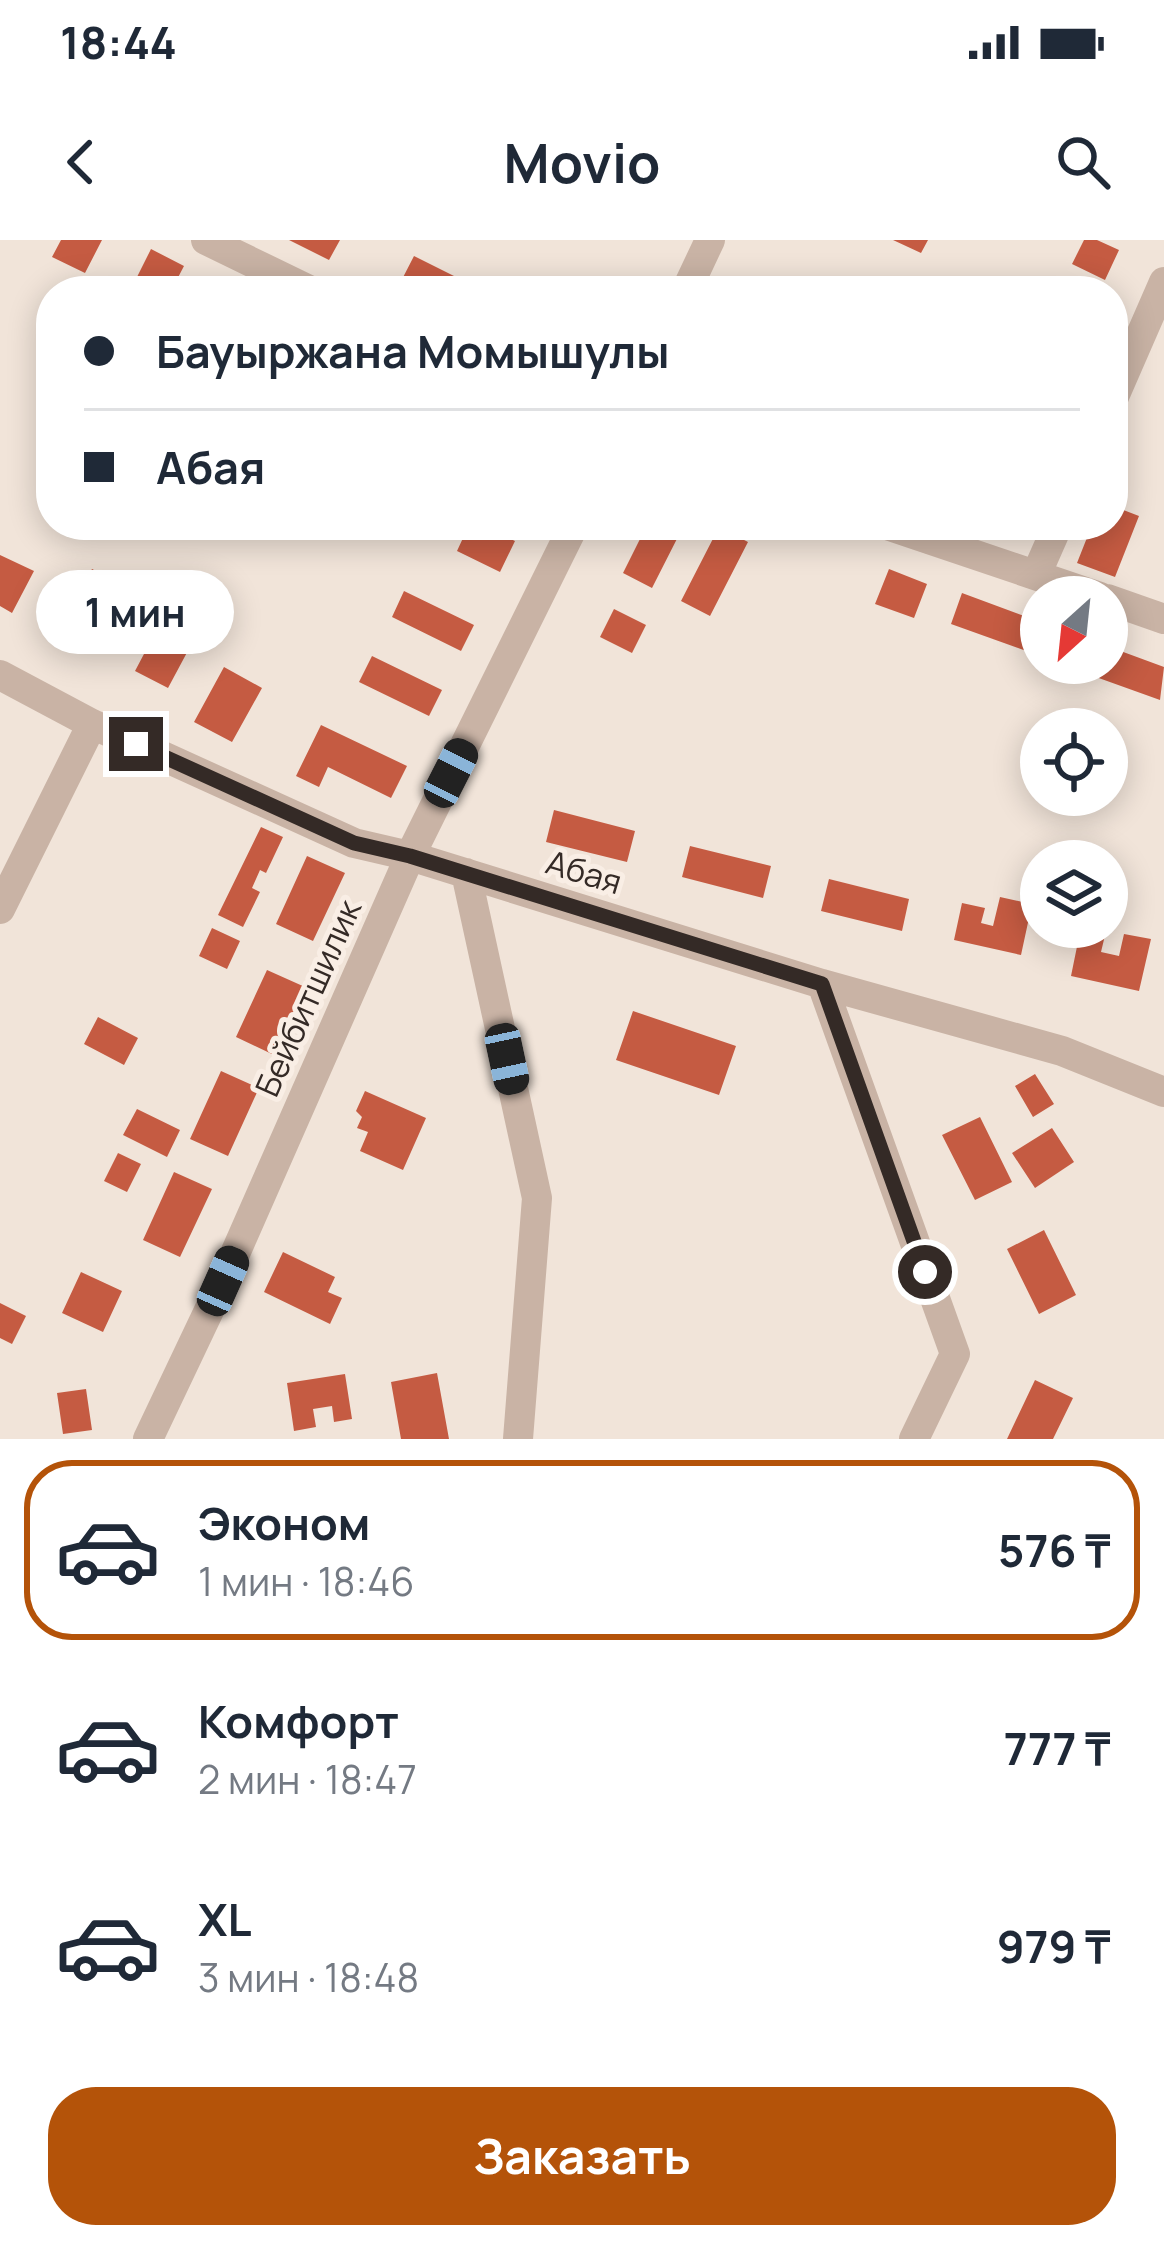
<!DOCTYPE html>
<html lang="ru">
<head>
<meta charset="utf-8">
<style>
	body { margin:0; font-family:Manrope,sans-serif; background:#f6f6f7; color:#1f2937; height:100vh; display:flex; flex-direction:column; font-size:45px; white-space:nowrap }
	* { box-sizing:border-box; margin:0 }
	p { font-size:39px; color:#747a83 }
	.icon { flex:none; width:66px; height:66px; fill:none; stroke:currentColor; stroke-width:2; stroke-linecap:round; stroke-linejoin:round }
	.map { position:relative; height:1199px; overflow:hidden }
	.drawer { display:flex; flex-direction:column; background:#fff; flex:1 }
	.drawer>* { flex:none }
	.top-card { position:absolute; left:36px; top:36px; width:1092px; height:264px; border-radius:48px; box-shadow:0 6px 30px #0003; display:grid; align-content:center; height:264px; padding:0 48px; background:#fff }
	.needle { width:78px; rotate:207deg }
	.tools { position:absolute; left:1020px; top:336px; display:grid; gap:24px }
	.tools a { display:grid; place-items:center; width:108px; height:108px; border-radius:50%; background:#fff; box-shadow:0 6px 30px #0003; font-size:60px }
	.end { position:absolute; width:54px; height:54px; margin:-27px; border:15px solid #342a26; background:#fff; box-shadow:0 0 0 6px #fff }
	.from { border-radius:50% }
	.bubble { position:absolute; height:84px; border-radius:42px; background:#fff; box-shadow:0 6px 30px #0003; font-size:39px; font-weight:700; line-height:84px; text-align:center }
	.car { position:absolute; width:36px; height:72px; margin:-36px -18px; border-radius:15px; box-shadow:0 0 9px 3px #0007; background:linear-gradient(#222 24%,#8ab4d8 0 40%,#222 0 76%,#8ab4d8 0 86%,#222 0) }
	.top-card b { display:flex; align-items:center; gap:42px; height:114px; font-size:45px }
	.top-card b+b { border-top:3px solid #e0e1e3 }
	.top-card i { width:30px; height:30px; background:#1f2937 }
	ul { padding:21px 0 0; list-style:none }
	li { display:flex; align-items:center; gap:36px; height:180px; margin:0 24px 18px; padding:0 24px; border:6px solid transparent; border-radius:48px }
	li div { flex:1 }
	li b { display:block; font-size:45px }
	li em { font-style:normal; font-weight:700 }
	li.active { border-color:#b45309 }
	li>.icon { width:108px; height:108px; stroke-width:1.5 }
	.primary-button { display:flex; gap:24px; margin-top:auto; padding:24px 48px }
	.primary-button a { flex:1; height:138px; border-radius:48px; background:#b45309; color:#fff; font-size:48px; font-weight:700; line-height:138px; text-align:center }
	.status { display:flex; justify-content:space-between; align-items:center; height:84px; padding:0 60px; background:#fff; direction:ltr }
	.status svg { height:33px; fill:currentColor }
	header { display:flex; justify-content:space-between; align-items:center; height:156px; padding:0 48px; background:#fff; font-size:54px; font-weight:700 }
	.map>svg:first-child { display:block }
	.building { fill:#c55b42 }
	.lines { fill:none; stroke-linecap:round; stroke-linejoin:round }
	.minor { stroke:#c9b3a5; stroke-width:30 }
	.route { stroke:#342a26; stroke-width:15 }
	.labels { text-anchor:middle; stroke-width:10; stroke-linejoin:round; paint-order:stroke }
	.street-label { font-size:33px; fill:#342a26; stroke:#f9eee5 }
</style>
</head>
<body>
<div class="status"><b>18:44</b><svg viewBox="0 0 49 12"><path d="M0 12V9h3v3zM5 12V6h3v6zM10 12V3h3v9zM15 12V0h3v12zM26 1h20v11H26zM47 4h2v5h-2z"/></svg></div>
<header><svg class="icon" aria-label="back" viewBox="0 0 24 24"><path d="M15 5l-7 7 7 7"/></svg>Movio<svg class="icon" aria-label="search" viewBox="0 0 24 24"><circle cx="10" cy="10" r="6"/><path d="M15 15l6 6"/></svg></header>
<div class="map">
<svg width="1164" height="1199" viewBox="0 0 1164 1199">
	<rect width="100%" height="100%" fill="#f1e4d9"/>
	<path class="building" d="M61,0H102L85,33L52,17Z
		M289,0H340L329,20Z
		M893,0H928L921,13Z
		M1084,0H1097L1119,10L1105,40L1072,24Z
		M151,9L184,26L171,51H130Z
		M414,16L470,44L467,51H396Z
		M1113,266L1139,276L1115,337L1077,323L1092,285H1113Z
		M408,285H443L436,299Z
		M469,285H481L515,301L500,332L457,311Z
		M647,285H684L652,348L623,333Z
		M719,287L748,302L710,376L681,361Z
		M0,315L34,331L12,373L0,366Z
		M92,329L123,345L90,410L59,395Z
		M889,329L927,344L914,378L875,364Z
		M404,351L474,385L461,411L392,377Z
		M962,353L1040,382L1029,412L951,384Z
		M173,359L206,377L168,448L135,431Z
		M614,369L646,385L632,413L600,397Z
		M1107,406L1164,427L1160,460L1082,432L1085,423H1107Z
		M372,416L442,450L429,476L359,442Z
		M224,427L262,448L232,502L194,482Z
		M321,485L407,526L391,558L328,527L319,547L296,536Z
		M554,570L635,591L627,622L546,602Z
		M261,587L283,597L266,633L260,630L252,648L260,652L243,687L218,675Z
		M690,606L771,626L763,658L682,637Z
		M307,616L345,633L313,701L276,684Z
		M829,639L909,659L902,691L821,671Z
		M1000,657L1032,664L1021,715L954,700L962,663L985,668L981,683L993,686Z
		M1081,687H1107L1101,712L1119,716L1124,694L1151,699L1139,751L1071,736Z
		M212,688L240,701L227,729L199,716Z
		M267,730L305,747L274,815L236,797Z
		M633,771L736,806L719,855L616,820Z
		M98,777L138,798L124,825L84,804Z
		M221,831L259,848L228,916L190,899Z
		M1035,834L1054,864L1033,877L1015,846Z
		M365,851L426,878L403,930L360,911L368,892L357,888L362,877L356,871Z
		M137,869L180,890L167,917L123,895Z
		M980,877L1012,942L975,960L942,895Z
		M1052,888L1074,922L1035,948L1012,913Z
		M118,913L141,924L127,952L104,941Z
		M174,932L212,949L180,1017L143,1000Z
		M1044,990L1076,1055L1039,1074L1007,1009Z
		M283,1012L335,1037L328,1052L342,1058L330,1084L264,1052Z
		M81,1032L122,1051L103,1092L62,1073Z
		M0,1063L26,1076L12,1104L0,1098Z
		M437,1133L449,1199H401L391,1142Z
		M345,1134L352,1179L334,1182L332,1166L313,1169L316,1187L294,1191L287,1143Z
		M1035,1140L1073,1158L1053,1199H1007Z
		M86,1149L92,1190L63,1194L57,1153Z"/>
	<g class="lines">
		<path class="minor" d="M206,0L311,51
			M686,51L710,0
			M1113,159L1164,42
			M887,285L1100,357
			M1036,335L1058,285
			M1107,359L1164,379
			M0,435L92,484L354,603L410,616L822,744L1062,811L1164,852
			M466,633L537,958L518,1199
			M0,669L92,484
			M822,744L955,1114L914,1199
			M148,1199L223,1041L410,616L574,285"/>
	</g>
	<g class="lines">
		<path class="route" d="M136,504L354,603L410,616L822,744L925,1032"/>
	</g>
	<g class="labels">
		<g class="street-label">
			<text transform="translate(584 632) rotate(17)" y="12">Абая</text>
			<text transform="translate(308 758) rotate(-66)" y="12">Бейбитшилик</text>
		</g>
	</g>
</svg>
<div class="tools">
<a><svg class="needle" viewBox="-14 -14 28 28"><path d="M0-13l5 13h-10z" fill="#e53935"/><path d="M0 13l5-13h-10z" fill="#747a83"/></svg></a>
<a><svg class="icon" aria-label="locate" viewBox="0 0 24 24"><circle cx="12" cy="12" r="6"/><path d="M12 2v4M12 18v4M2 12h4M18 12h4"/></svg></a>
<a><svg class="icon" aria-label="layers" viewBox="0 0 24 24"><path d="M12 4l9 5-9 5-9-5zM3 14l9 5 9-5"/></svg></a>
</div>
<i class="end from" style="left:925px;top:1032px"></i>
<i class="end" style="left:136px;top:504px"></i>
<div class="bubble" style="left:36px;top:330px;width:198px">1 мин</div>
<i class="car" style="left:451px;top:533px;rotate:27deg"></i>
<i class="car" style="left:507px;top:819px;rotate:168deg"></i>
<i class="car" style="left:223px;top:1041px;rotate:24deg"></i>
<div class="top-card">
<b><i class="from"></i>Бауыржана Момышулы</b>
<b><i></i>Абая</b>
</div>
</div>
<section class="drawer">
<ul>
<li class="active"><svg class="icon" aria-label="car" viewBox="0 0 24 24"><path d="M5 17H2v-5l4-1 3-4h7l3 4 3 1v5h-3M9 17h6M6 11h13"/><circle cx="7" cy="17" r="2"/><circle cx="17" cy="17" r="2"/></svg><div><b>Эконом</b><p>1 мин · 18:46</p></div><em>576 ₸</em></li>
<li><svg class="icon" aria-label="car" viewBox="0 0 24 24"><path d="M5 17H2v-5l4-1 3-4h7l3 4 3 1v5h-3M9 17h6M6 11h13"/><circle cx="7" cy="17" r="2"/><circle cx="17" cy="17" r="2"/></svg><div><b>Комфорт</b><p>2 мин · 18:47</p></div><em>777 ₸</em></li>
<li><svg class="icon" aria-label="car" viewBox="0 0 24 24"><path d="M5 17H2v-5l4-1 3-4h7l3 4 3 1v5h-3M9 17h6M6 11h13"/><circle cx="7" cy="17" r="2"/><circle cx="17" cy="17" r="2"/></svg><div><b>XL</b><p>3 мин · 18:48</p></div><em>979 ₸</em></li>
</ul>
<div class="primary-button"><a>Заказать</a></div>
</section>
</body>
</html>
